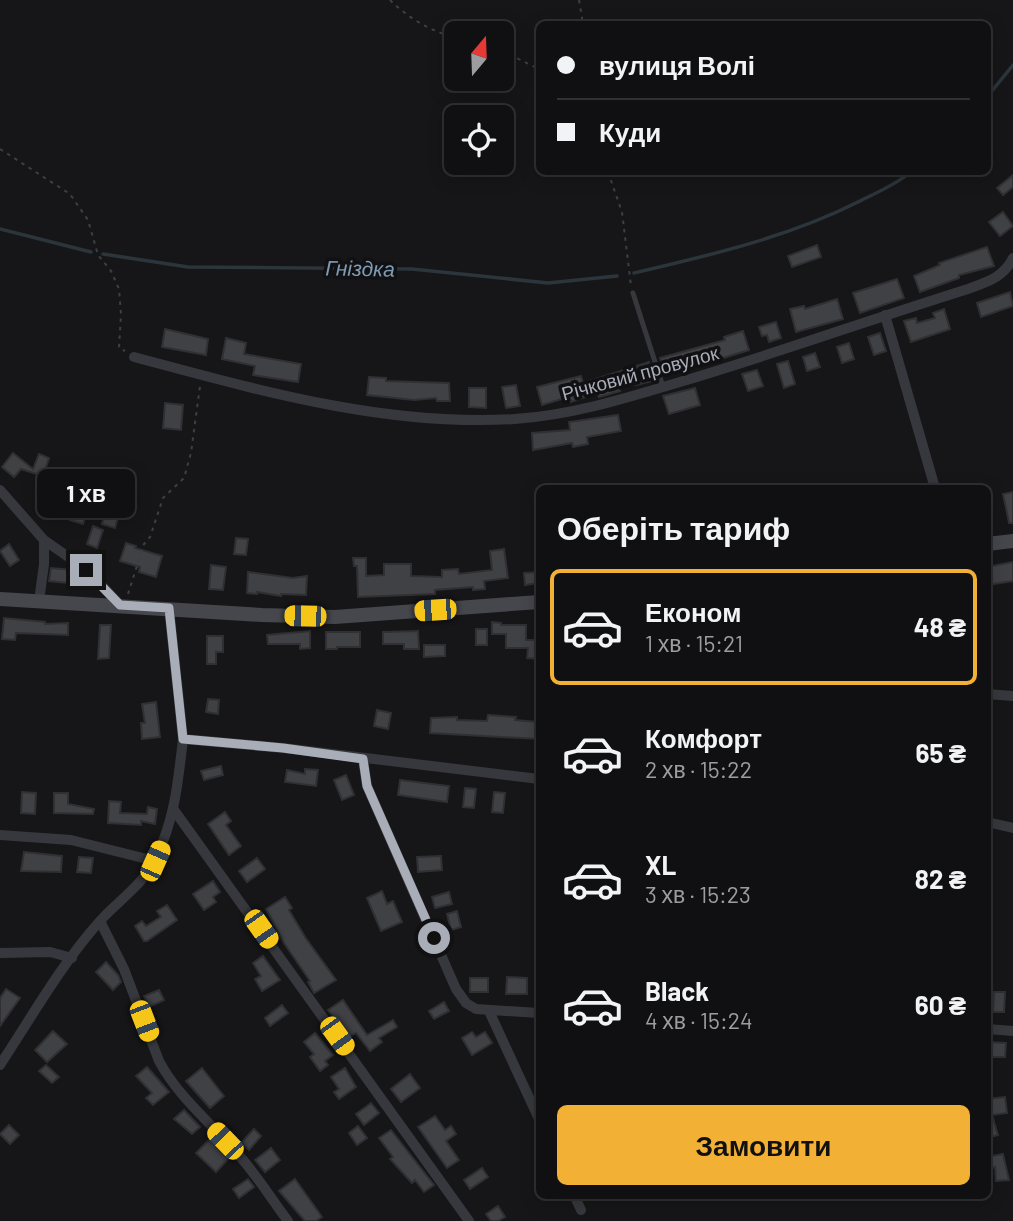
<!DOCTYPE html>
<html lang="uk">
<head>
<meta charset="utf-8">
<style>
	body { margin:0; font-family:Barlow,sans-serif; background:#19191b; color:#f1f3f6; height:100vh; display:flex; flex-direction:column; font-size:26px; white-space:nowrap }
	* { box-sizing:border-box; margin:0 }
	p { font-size:23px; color:#9c9d9f }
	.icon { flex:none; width:38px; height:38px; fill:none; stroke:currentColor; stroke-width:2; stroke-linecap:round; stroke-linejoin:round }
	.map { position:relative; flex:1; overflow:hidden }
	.side { position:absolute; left:536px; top:485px; width:455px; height:714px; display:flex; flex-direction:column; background:#101012; border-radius:10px; box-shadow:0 4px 18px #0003,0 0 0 2px #303032 }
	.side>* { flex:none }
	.banner { position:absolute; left:536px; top:21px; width:455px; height:154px; border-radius:10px; box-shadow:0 4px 18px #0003,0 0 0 2px #303032; display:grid; align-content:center; height:154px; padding:0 21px; background:#101012 }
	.needle { width:46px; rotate:19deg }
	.buttons { position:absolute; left:444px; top:21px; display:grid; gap:14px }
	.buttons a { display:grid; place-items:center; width:70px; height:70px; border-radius:10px; background:#101012; box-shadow:0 4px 18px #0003,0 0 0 2px #303032; font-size:35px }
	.end { position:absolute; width:32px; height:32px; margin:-16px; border:9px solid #a8adb8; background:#111; box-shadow:0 0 0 4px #111 }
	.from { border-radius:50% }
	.bubble { position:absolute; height:49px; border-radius:10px; background:#101012; box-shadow:0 4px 18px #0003,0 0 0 2px #303032; font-size:23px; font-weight:700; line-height:49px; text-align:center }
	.car { position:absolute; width:21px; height:42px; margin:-21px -10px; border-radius:9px; box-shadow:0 0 5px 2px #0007; background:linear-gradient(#f5c518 24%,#345 0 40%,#f5c518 0 76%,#345 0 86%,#f5c518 0) }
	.banner b { display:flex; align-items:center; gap:24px; height:66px; font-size:26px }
	.banner b+b { border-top:2px solid #303032 }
	.banner i { width:18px; height:18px; background:#f1f3f6 }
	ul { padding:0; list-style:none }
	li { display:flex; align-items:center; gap:21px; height:116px; margin:0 14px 10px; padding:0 7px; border:4px solid transparent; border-radius:10px }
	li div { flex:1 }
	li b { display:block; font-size:26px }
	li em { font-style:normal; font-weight:700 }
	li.selected { border-color:#f2b134 }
	li>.icon { width:63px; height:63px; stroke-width:1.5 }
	h2 { padding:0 21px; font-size:32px; line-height:84px }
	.cta { display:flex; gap:14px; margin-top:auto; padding:14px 21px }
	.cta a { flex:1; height:80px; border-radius:10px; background:#f2b134; color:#111; font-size:28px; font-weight:700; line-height:80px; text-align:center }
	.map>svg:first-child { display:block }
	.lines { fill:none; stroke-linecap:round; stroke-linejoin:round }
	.stream { stroke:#2c353c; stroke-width:3.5 }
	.building { fill:#404145; stroke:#303034; stroke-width:2 }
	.path { stroke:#3d3f44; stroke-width:2; stroke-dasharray:3.5 5; stroke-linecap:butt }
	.lane { stroke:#37383d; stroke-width:5 }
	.street { stroke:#37383d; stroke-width:10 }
	.secondary { stroke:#45474d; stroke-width:14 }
	.route { stroke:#a8adb8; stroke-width:9 }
	.labels { text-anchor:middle; stroke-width:7; stroke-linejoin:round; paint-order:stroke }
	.street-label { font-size:19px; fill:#a8adb8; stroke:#111113 }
	.water-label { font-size:21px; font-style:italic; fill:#7f9bb3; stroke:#111113 }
</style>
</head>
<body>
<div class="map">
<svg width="1013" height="1221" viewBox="0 0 1013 1221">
	<rect width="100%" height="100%" fill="#161618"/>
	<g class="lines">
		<path class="stream" d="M987,97L1013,65
			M0,229L91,252
			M103,254L188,267L412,269L548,283L617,276
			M634,273C711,255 789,237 860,201C878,192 895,185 911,172"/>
	</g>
	<path class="building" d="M1013,175V187L1003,195L997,188Z
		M1003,212L1013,226L1000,236L989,222Z
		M817,245L821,257L792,267L788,256Z
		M987,247L994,266L959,275V278L920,292L914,276L940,265L939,263Z
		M897,279L904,298L860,313L853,293Z
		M1010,292L1013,306L981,317L977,303Z
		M837,299L843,319L796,332L790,309L804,306L805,309Z
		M944,309L950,329L911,342L904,321L916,318L917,323L935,318L933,313Z
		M776,322L781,338L769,342L767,335L762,336L759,327Z
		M165,329L208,339L206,355L162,347Z
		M743,331L749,350L681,371L679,367L664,371L660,358L725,340L724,337Z
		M880,333L886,351L874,355L868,337Z
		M226,338L246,343L244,354L301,364L298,382L253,375L255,366L222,359Z
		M849,343L854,359L842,363L837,347Z
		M815,353L820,367L807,371L803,357Z
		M788,361L795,384L784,388L777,364Z
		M649,362L653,374L651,375L652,381L636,385L633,376L616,380L620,391L599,397L597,393L571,402L570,398H565L542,405L537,387L581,376L583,383Z
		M757,370L763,386L748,391L742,374Z
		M369,377L386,378V381L449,383L450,401H437L436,398L414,400L367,395Z
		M516,385L520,406L506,408L502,387Z
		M469,388H486V408L469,407Z
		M695,388L700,405L669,414L663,396Z
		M165,403L183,405L181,430L163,428Z
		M618,415L621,431L587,437L588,444L573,447L572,443L533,450L532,433L570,430L569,422Z
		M13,453L33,469L39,454L49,458L43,476L21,469L14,477L2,467Z
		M87,475L97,478L83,524L70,520L77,497L82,499Z
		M1013,492V523H1009L1003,494Z
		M108,503L121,507L115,528L102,524Z
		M93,526L103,530L97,548L87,544Z
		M236,538L248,539L246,555L234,554Z
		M126,543L136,546L135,548L162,556L156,577L139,572L140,567L120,561Z
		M9,544L19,560L10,566L0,551Z
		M504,549L508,578L484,581L485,589L473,590V587L435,590V594L358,597L357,566H354L353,558H366V576L384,575V564H411V576L442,577V570L458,569L459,574L492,570L490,551Z
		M1013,562V581L987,585V567Z
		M211,565L226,567L223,590L209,589Z
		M51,568L73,570L79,573L78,584L49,581Z
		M248,572L293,578L307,576L306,595L281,594V596L257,592V594L247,593Z
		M539,572V583L525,585L524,573Z
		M4,618L45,622V624L68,623V635L16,633L15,640L2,639Z
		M492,622L501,623V625H526V640H539V659L527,658L528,648H506V634H492Z
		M100,625H111L109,658L98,659Z
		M476,629H487V645H476Z
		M310,631V648L300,649V644H268L267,635Z
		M418,631L419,649H404V644H383V632Z
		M326,632H360V647H337V649H326Z
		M207,636H223V652H216V664H207Z
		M424,645H445V656L424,657Z
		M208,699L219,700L218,714L206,712Z
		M156,702L160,737L142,739L141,723H145L142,704Z
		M377,710L391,713L388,729L374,726Z
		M488,715L516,717L515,720L539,722V739L430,733L431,718L457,717V720L487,721Z
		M221,766L223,775L204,780L201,771Z
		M305,769L318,770L316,786L285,782L287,770L305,774Z
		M346,775L354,795L342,800L334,780Z
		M400,780L449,786L447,802L398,795Z
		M465,788L476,789L474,808L463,807Z
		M22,792L36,793L35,814L21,813Z
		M494,792L505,793L503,813L492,812Z
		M54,793H68V804L94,809L93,814L54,813Z
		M109,801L121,802L120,813L147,814L148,807L157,809L155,824L141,821V825L108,823Z
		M225,812L231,821L226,825L241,846L229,855L208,824Z
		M24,852L62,856L61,872L21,871Z
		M441,856L442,870L418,872L417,857Z
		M79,857L93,858L91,873L77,872Z
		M257,858L265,869L247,882L239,871Z
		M213,881L220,892L213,897L216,902L204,910L193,894Z
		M382,891L387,904L393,901L402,922L381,931L367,898Z
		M449,892L452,904L435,908L432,897Z
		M285,897L292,908L289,910L305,937L336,980L314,993L308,982L310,981L284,943L266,909Z
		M167,905L177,920L147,941H144L135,926L142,921L146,926L161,917L157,911Z
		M457,911L461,927L451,930L447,914Z
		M263,956L280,980L262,991L255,979L261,976L253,963Z
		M106,962L118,975L121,982L113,990L96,972Z
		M507,977L527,978V994H506Z
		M470,978H488V992H470Z
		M6,989L20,998L0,1026V998Z
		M159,990L164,1000L149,1007L144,996Z
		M994,992H1005L1004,1012H993Z
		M343,1000L367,1035L393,1020L397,1027L379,1038L382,1042L370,1051L356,1033L349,1037L328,1010Z
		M444,1002L449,1011L434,1019L429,1011Z
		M282,1005L288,1013L270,1026L265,1018Z
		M53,1031L67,1044L47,1062L35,1050Z
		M472,1032L476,1037L485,1032L492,1043L472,1055L462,1038Z
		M315,1033L333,1055L325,1061L328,1065L320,1071L310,1057L314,1054L304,1042Z
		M989,1042L1006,1043L1005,1057H989Z
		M46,1065L59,1077L52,1083L39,1071Z
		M147,1067L169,1092L153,1105L146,1098L152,1093L136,1076Z
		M202,1068L224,1096L210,1108L186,1081Z
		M345,1068L356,1087L339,1099L334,1092L339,1089L331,1077Z
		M410,1074L420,1088L401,1102L391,1089Z
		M1005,1097L1007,1113L992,1115L998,1135L987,1138V1099Z
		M371,1103L379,1113L364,1125L356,1114Z
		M184,1110L200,1127L192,1134L174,1119Z
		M435,1116L445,1130L451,1126L456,1134L446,1141L459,1160L447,1168L418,1127Z
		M9,1125L19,1135L10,1144L0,1134Z
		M358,1126L367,1138L357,1145L349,1133Z
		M254,1129L261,1136L249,1150L241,1143Z
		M391,1130L434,1185L424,1192L415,1180L412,1183L390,1159L393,1157L379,1138Z
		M210,1139L230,1157L216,1172L196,1153Z
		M271,1148L280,1160L265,1172L255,1160Z
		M1003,1154L1009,1180L996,1181L995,1167L988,1169L987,1157Z
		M482,1168L488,1177L470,1189L464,1180Z
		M248,1179L254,1187L239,1198L233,1189Z
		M295,1179L322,1217L316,1221H305L279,1191Z
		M498,1206L505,1217L498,1221H491L486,1214Z"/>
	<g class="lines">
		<path class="path" d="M390,0C408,18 432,32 457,38
			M579,0L583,24
			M502,51L539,69
			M0,149L70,194L88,220L98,255L111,271L119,289L121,314L119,348L125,351
			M608,172L622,212L631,286
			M128,594L144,544L150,537L163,498L184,478L191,453L200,386"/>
		<path class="lane" d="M633,293L663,387"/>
		<path class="street" d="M885,315L935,488
			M134,357C258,390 385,427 515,419C575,415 633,396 690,379C783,351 875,318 968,289C987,282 1003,278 1013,258
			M0,490L44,540L87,570L120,605
			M39,601L44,564V540
			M169,608L183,739
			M987,694L1013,696
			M363,759L367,786L456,989L466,1003L476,1009L539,1013
			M174,810L469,1221
			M987,822L1013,828
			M0,835L71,840L155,861
			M100,921L124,969L159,1061C180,1100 215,1126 243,1160C259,1179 273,1201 288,1221
			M0,953L50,952L72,958
			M489,1011L539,1119
			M987,1029L1013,1031
			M0,1065C31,1018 62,963 100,921C119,900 144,884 156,858C175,818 178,782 183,739L283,748L539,779
			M574,1195L581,1210"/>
		<path class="secondary" d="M987,544L1013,541
			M0,599L262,615L335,617L539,602"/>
	</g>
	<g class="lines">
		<path class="route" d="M86,570L120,605L169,608L183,739L283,748L363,759L367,786L434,938"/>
	</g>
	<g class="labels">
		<g class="street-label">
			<text transform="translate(640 373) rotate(-15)" y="7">Річковий провулок</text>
		</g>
		<g class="water-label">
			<text transform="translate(360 269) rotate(1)" y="7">Гніздка</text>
		</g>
	</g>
</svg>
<div class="buttons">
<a><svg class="needle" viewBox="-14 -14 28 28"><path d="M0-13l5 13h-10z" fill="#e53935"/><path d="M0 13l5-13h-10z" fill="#9c9d9f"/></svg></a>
<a><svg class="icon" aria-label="locate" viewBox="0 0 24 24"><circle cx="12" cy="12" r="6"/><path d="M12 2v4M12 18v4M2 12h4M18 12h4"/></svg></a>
</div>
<i class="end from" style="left:434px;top:938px"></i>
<i class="end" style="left:86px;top:570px"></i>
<div class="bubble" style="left:37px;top:469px;width:98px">1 хв</div>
<i class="car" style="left:435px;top:610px;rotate:266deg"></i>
<i class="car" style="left:305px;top:616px;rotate:271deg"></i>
<i class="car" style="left:155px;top:861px;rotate:24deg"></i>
<i class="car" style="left:261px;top:929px;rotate:145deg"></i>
<i class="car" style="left:144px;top:1021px;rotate:159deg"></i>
<i class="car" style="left:337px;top:1036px;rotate:144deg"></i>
<i class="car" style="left:225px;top:1141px;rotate:316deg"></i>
<div class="banner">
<b><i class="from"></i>вулиця Волі</b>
<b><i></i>Куди</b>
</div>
<section class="side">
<h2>Оберіть тариф</h2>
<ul>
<li class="selected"><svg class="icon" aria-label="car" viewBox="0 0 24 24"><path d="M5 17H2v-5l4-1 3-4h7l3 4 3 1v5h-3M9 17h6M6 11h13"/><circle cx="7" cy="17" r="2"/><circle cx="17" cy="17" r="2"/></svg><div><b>Економ</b><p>1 хв · 15:21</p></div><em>48 ₴</em></li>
<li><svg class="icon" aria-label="car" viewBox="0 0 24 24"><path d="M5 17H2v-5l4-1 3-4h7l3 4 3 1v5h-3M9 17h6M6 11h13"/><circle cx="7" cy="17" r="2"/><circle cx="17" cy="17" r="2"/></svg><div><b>Комфорт</b><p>2 хв · 15:22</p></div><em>65 ₴</em></li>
<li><svg class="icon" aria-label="car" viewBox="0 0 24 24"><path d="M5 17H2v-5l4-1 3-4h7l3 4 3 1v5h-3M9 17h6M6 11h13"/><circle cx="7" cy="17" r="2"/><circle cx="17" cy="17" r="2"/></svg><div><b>XL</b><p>3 хв · 15:23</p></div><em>82 ₴</em></li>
<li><svg class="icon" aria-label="car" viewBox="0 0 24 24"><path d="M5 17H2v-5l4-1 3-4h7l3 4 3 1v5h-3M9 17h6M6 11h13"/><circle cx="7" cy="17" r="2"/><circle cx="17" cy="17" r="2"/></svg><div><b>Black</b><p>4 хв · 15:24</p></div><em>60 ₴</em></li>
</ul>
<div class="cta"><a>Замовити</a></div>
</section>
</div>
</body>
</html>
